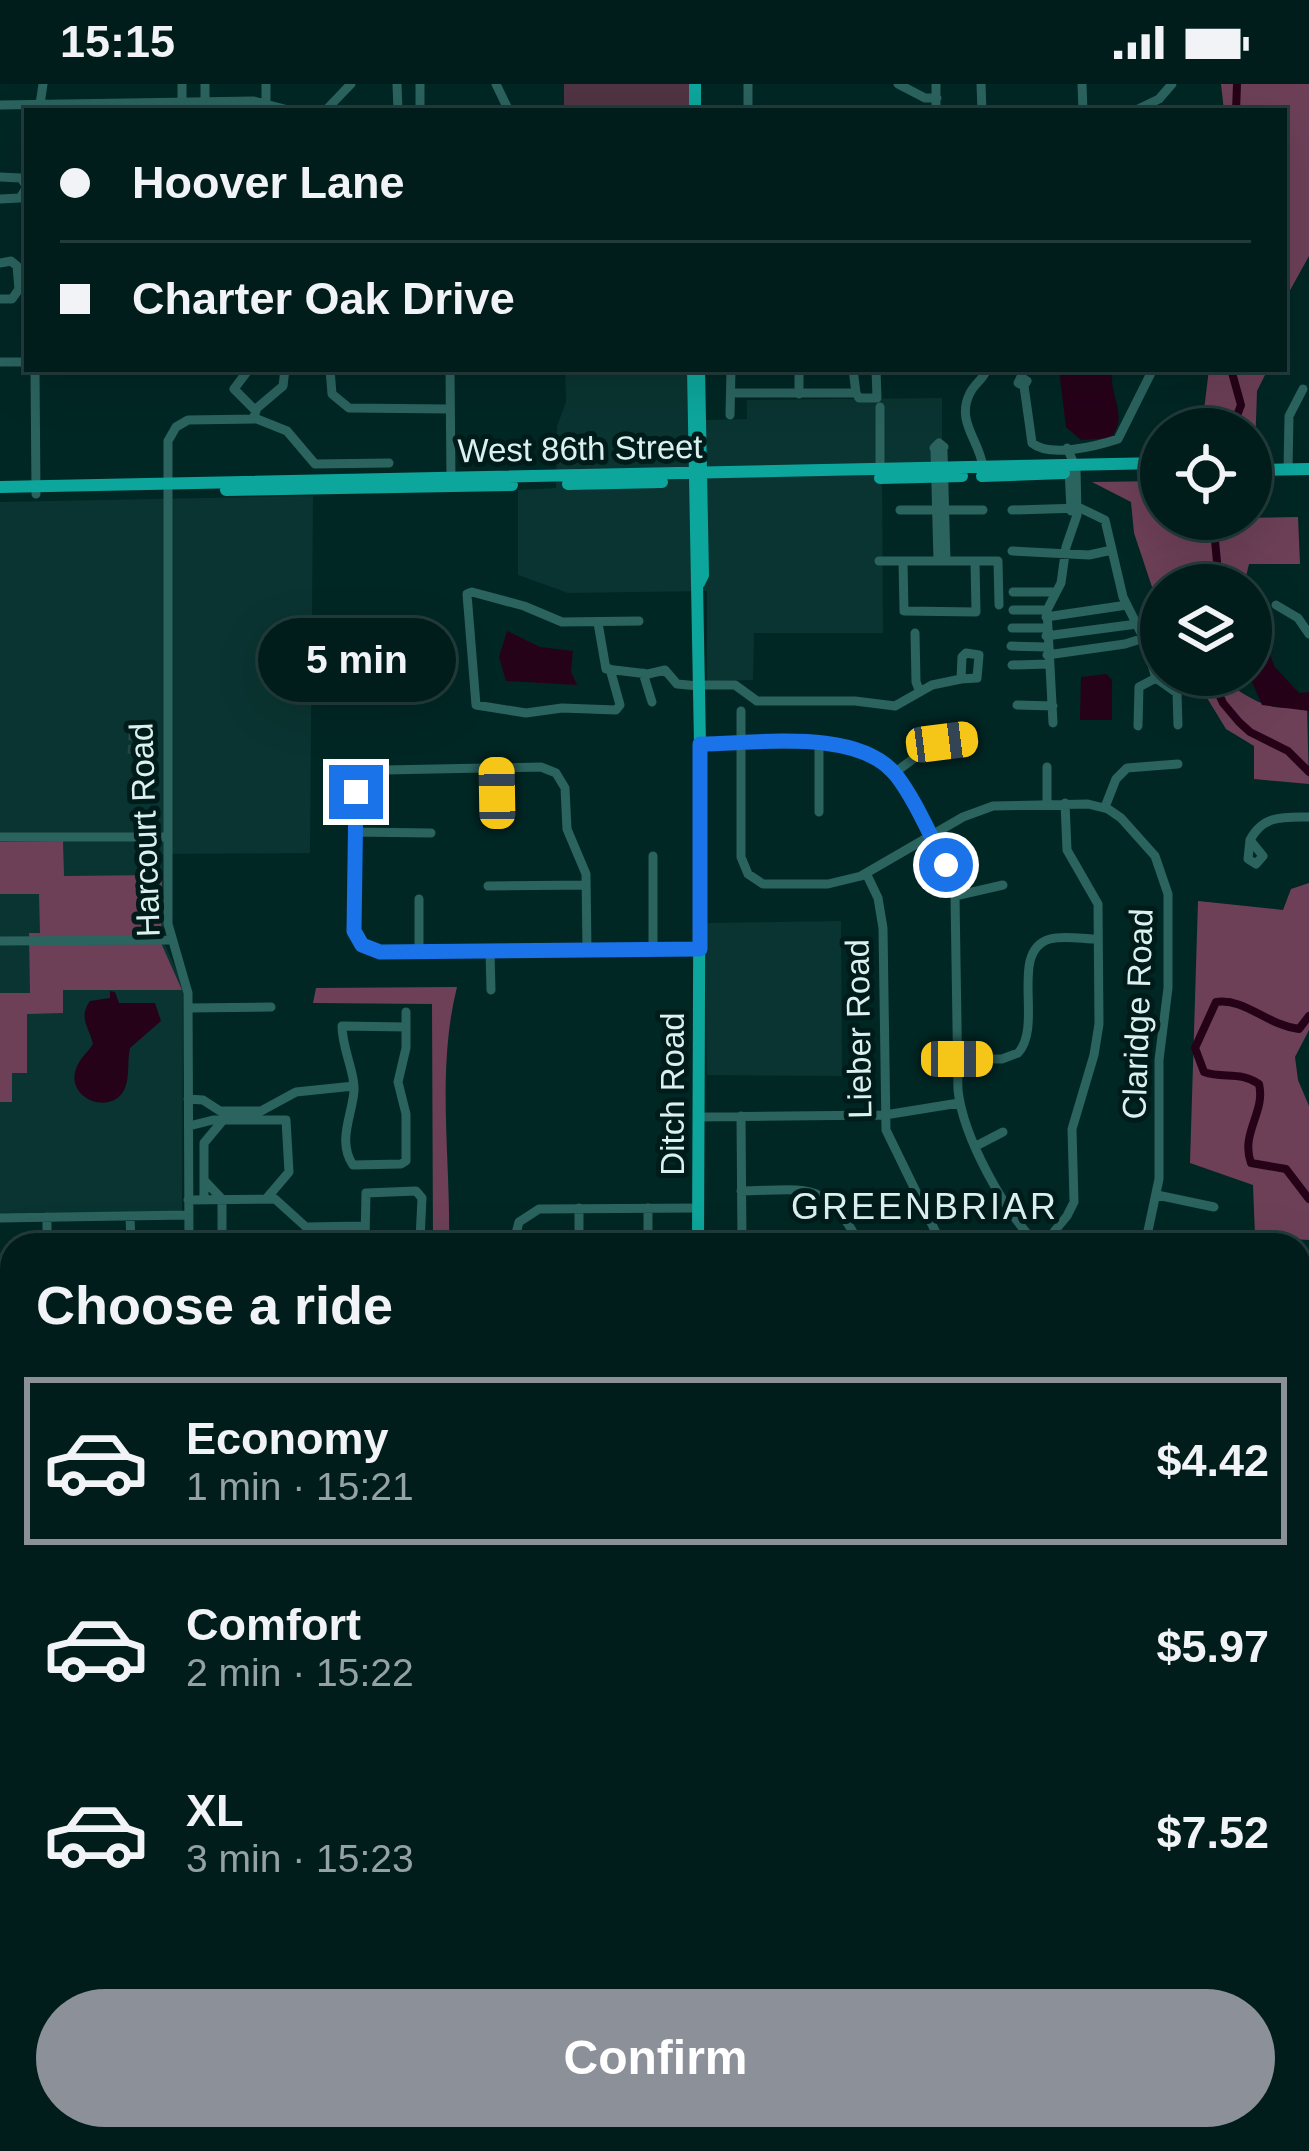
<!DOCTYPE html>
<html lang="en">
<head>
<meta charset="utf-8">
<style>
	body { margin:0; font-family:Arial,sans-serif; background:#0e2a28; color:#f1f3f6; height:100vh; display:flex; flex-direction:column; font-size:45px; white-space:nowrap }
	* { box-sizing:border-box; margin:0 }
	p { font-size:39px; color:#95a2a3 }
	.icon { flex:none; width:66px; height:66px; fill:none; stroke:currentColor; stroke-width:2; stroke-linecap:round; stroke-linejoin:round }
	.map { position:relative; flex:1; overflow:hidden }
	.side { position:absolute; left:0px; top:1149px; width:1311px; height:918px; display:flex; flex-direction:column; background:#001d1b; border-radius:36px 36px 0 0; box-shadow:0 12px 48px #0002,0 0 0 3px #223b3a }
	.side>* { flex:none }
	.guide { position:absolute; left:24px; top:24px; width:1263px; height:264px; border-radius:0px; box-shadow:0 12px 48px #0002,0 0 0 3px #223b3a; display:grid; align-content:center; height:264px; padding:0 36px; background:#001d1b }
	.buttons { position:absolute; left:1140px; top:324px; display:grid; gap:24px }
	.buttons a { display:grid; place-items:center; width:132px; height:132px; border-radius:50%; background:#001d1b; box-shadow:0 12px 48px #0002,0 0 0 3px #223b3a; font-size:60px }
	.end { position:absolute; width:54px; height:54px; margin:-27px; border:15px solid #1a73e8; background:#fff; box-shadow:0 0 0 6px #fff }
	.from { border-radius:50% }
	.bubble { position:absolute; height:84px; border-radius:42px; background:#001d1b; box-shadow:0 12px 48px #0002,0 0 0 3px #223b3a; font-size:39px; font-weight:700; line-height:84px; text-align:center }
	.car { position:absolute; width:36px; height:72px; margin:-36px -18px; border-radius:15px; box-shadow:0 0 9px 3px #0007; background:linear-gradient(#f5c518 24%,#345 0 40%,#f5c518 0 76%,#345 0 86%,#f5c518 0) }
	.guide b { display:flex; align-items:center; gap:42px; height:114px; font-size:45px }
	.guide b+b { border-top:3px solid #223b3a }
	.guide i { width:30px; height:30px; background:#f1f3f6 }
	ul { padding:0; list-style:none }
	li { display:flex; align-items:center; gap:36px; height:168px; margin:0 24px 18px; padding:0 12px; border:6px solid transparent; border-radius:0px }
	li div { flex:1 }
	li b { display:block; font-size:45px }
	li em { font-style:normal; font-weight:700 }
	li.active { border-color:#8c9099 }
	li>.icon { width:108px; height:108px; stroke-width:1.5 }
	h2 { padding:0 36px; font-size:54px; line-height:144px }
	.action { display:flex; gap:24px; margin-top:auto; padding:24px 36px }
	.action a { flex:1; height:138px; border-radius:72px; background:#8c9099; color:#fff; font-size:48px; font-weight:700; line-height:138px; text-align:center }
	.status { display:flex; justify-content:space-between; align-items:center; height:84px; padding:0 60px; background:#001d1b; direction:ltr }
	.status svg { height:33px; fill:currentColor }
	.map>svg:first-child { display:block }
	.built { fill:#0a3431 }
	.green { fill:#503443 }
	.forest { fill:#6d4058 }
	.water { fill:#260219 }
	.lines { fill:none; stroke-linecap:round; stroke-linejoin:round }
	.river { stroke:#260219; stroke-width:8 }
	.minor-tunnel { stroke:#214542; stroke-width:9; stroke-dasharray:9 4.5; stroke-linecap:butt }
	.minor { stroke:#2b635f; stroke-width:9 }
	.major { stroke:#0da69d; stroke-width:12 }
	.route { stroke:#1a73e8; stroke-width:15 }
	.labels { text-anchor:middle; stroke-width:10; stroke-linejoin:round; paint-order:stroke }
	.street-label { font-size:33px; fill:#dcf1ef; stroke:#001c1a }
	.neighbourhood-label { font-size:36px; letter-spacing:3px; fill:#dcf1ef; stroke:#001c1a }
</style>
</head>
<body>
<div class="status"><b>15:15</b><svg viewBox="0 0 49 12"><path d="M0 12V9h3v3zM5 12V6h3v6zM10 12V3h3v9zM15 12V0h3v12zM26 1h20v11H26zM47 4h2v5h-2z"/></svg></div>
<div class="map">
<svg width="1309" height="2067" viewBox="0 0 1309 2067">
	<rect width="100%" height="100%" fill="#002724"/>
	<path class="built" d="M565,285H688L705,336L747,335V316L942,314V380L882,381L883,549H754L753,596L707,597V507L568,509L518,491V406L556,404L557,342L566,318Z
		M313,412L310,769L162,770L164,859L183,900L182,1128L0,1131V418Z
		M841,837L842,992L707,991L705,839Z"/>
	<path class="green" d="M564,0H690V27H564Z"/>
	<path class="forest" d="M1221,0H1309V172L1288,210L1284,239V27H1224Z
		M1209,285H1268L1257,307L1255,367H1251V345H1196L1204,326Z
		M1161,397V435L1298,433L1300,480H1249L1244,501H1161V530L1134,449L1131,418L1092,398Z
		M1193,591H1234L1239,607C1268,625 1274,624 1307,624L1309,700L1254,695V662L1226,645Z
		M63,757L64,792L162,791L161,859L182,906H63V929L27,930V989H12V1018H0V909H30L29,849H40L39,810H0V758Z
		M1309,799V946L1295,973L1298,996L1309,1022V1156L1256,1153V1161H1192L1191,1155L1255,1152L1253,1101L1190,1079L1198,817L1283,826L1291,805Z
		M457,903C436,987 451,1075 449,1161H433L432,920L313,919L316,904Z"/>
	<path class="water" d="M1059,285H1113C1107,313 1130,328 1111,354L1081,356L1066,343Z
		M507,547L540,563L573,567L571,588L577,601L506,597L499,573Z
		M1251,560L1269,567L1274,582L1299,609L1309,608V627L1262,621L1249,591Z
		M1106,590L1112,596V636H1080L1081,593Z
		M110,907L115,908L119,919H155L161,937L130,964C127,977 130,992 125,1004C113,1033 65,1015 76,985C79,975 88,968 93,960C89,943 78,934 90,917L110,914Z"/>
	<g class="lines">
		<path class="river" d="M1236,27L1237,0
			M1231,285L1241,321L1232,345
			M1210,501L1217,478L1213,435
			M1210,591L1223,619L1239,638L1250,648L1288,667L1309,688
			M1309,932L1299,945C1264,940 1246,914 1216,918L1195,964L1204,988C1223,995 1241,987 1259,1000C1266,1028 1240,1049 1251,1079L1286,1085L1309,1115"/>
		<path class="minor-tunnel" d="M132,670L133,649"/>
		<path class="minor" d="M182,0V19
			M205,0V18
			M266,0V18
			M397,0L398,27
			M420,0V27
			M496,0L509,27
			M898,0L925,14H937
			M936,0V27
			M981,0L982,27
			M1082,0L1083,27
			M40,20L43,0
			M0,21L254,17L292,27
			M325,27L351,0
			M748,27V0
			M1134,27L1159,15L1172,0
			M0,93L21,94L27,103L20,114L0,115
			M0,179L11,177L17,182L19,205L12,215H0
			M0,278H27
			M35,285L36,410
			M249,285L234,305L255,326
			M330,285L332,310L349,324L450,325
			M450,285L451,397
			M799,285V310
			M853,285L856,309
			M1021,293L1027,297L1024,302L1018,299Z
			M1024,302L1032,359C1050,374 1097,362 1118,355L1153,285
			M731,309H856L859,314H877L876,285
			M880,323V385
			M730,331L731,285
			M253,335L257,324L283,302L285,285
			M939,359L944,363L939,368L934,364Z
			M935,366L938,477
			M943,367L946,477
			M983,384C981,358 955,338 970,309C975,299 983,296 987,285
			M1069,384L1071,427
			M1288,386L1289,332L1303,305
			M900,426H983
			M1012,426L1080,424L1105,436L1123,513L1144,555L1156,594L1177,609L1178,641
			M1012,467L1089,471L1112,466
			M879,477H998L999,521
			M903,477L904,527L976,528L975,477
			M1013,508H1055
			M1276,521L1298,534L1309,550
			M1013,526H1047
			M1046,533L1127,521
			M598,539L606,585L648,590L665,586L677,600L699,602
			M1012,544H1046
			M915,549L916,598L920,608
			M1046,552L1137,540
			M1011,562L1046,563
			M966,569L979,571L977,594L961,595L962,573Z
			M1047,571L1125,560L1144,554
			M1012,581L1049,580
			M610,585L620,621L616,626L562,624L526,629L476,621L467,510L472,508L524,522L562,538L639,537
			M643,589L652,618
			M699,601H735L757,617H855L895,622L932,601L961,595
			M1017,621L1053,622
			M741,627V773L748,790L763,800H828L861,792L963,733L993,722L1088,720L1108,725L1121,734L1155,772L1168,810V904L1159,976V1095L1145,1161
			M1053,639L1047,526L1061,499L1066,463L1077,431L1076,384L1067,364
			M1138,642L1139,603L1156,594
			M700,660H837L873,672L903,702L946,781L955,812L958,1006C963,1053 1005,1129 1038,1161
			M819,660V728
			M1047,683V720
			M497,684L498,734
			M894,689L931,662L968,655
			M1105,723L1116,695L1127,684L1178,680
			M353,748L431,749
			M0,753H168
			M1250,756C1263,731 1283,733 1309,733
			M1250,756L1263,772L1256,780L1248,775Z
			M653,772V866
			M866,789L878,814L883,844L886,1046L942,1161
			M488,802L586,801
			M955,812L1003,801
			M419,815V867
			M0,857L169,856
			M587,867L586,790L567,745L565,704L556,689L541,683L385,686C366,689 356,701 353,720V841L361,859L379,868L700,865
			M490,868L491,906
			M188,924L271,923
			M406,928V964L398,998L406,1030V1077L401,1080L353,1081C337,1057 352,1032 354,1007C356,991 342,965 342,942L406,943
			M957,975H1002L1018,969C1044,941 1008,867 1050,855C1064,851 1083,855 1098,855
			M188,1015L203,1016L220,1027H261L296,1008L354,1002
			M741,1032L742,1161
			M699,1033L885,1031L959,1019
			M189,1042L213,1036H286L289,1088L266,1115
			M976,1062L1003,1048
			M204,1096L222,1115V1159
			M416,1107L422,1114L420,1155H365L366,1109Z
			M741,1107C809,1106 826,1095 860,1161
			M1157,1111L1214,1123
			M188,1116L275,1115L306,1143L364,1142
			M204,1116V1059L224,1035
			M579,1124V1161
			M648,1124V1161
			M130,1132L131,1161
			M47,1133V1161
			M0,1134L188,1131
			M189,1161L188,909L168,840V357L176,343L188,336L257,335L287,347L315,380L389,379
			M513,1161L519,1138L539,1125L699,1124
			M1043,1161L1067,1132L1074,1118L1072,1045L1094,971L1099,940L1098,820L1067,766L1065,719
			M7,1171H12
			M1299,1253L1309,1257
			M0,1275H12
			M1309,1316L1302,1329L1309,1341
			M4,1421L5,1338H12
			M1299,1567H1309
			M0,1623H12
			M0,1678H12
			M1299,1787H1309
			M0,1831L12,1830
			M1299,1863H1309
			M0,1874L12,1877
			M0,1986H12
			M1299,2038L1302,2067
			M21,2055V2067
			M105,2055L191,2058
			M288,2055V2067
			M381,2055V2067
			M793,2055L791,2065L803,2067L805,2055
			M1043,2055V2067
			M1122,2055V2067
			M1204,2055V2067
			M730,2058V2067
			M479,2067V2055
			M606,2067L633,2059L683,2058V2055
			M774,2067L780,2055
			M1248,2067L1249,2055"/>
		<path class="major" d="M695,0V27
			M693,285L700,660L698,1161
			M699,285L703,491L699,499
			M1251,386L1309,385
			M982,392L1064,389
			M880,394L962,392
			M568,400L662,398
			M0,403L1161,379
			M226,406L512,401
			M1299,1406H1309
			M0,1421H12
			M699,2055V2067"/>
	</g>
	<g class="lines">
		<path class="route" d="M356,708L354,847L362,861L380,868L700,865V660C756,660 857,643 896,691C916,717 930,752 946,781"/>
	</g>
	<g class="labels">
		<g class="street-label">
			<text transform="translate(580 364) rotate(-1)" y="12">West 86th Street</text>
			<text transform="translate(144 746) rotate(-92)" y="12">Harcourt Road</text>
			<text transform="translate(1137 930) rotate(-88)" y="12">Claridge Road</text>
			<text transform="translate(858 945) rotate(-91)" y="12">Lieber Road</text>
			<text transform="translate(672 1010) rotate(-90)" y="12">Ditch Road</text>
		</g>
		<g class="neighbourhood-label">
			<text x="925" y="1135">GREENBRIAR</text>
		</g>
	</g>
</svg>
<div class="buttons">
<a><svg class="icon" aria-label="locate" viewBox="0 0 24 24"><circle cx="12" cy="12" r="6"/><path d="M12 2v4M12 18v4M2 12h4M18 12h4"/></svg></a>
<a><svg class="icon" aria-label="layers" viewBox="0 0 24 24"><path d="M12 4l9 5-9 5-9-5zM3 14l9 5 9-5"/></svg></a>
</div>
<i class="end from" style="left:946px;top:781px"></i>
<i class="end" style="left:356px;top:708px"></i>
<div class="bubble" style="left:258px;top:534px;width:198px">5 min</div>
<i class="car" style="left:942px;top:658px;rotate:83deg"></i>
<i class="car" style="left:497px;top:709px;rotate:359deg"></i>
<i class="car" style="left:957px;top:975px;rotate:90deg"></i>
<div class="guide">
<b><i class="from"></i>Hoover Lane</b>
<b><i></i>Charter Oak Drive</b>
</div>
<section class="side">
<h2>Choose a ride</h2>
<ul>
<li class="active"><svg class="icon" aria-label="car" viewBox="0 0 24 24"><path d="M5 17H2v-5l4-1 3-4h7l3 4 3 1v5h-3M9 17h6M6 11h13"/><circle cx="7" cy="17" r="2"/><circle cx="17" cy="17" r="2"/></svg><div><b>Economy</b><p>1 min · 15:21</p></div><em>$4.42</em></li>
<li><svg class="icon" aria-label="car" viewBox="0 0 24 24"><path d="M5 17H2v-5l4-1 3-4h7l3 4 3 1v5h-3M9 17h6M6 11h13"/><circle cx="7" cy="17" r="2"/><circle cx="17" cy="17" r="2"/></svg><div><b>Comfort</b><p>2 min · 15:22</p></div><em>$5.97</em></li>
<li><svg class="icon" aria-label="car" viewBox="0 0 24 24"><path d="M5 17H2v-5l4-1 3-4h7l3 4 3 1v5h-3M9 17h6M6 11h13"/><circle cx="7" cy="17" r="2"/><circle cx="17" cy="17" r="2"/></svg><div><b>XL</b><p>3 min · 15:23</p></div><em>$7.52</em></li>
</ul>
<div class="action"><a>Confirm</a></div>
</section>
</div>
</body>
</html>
